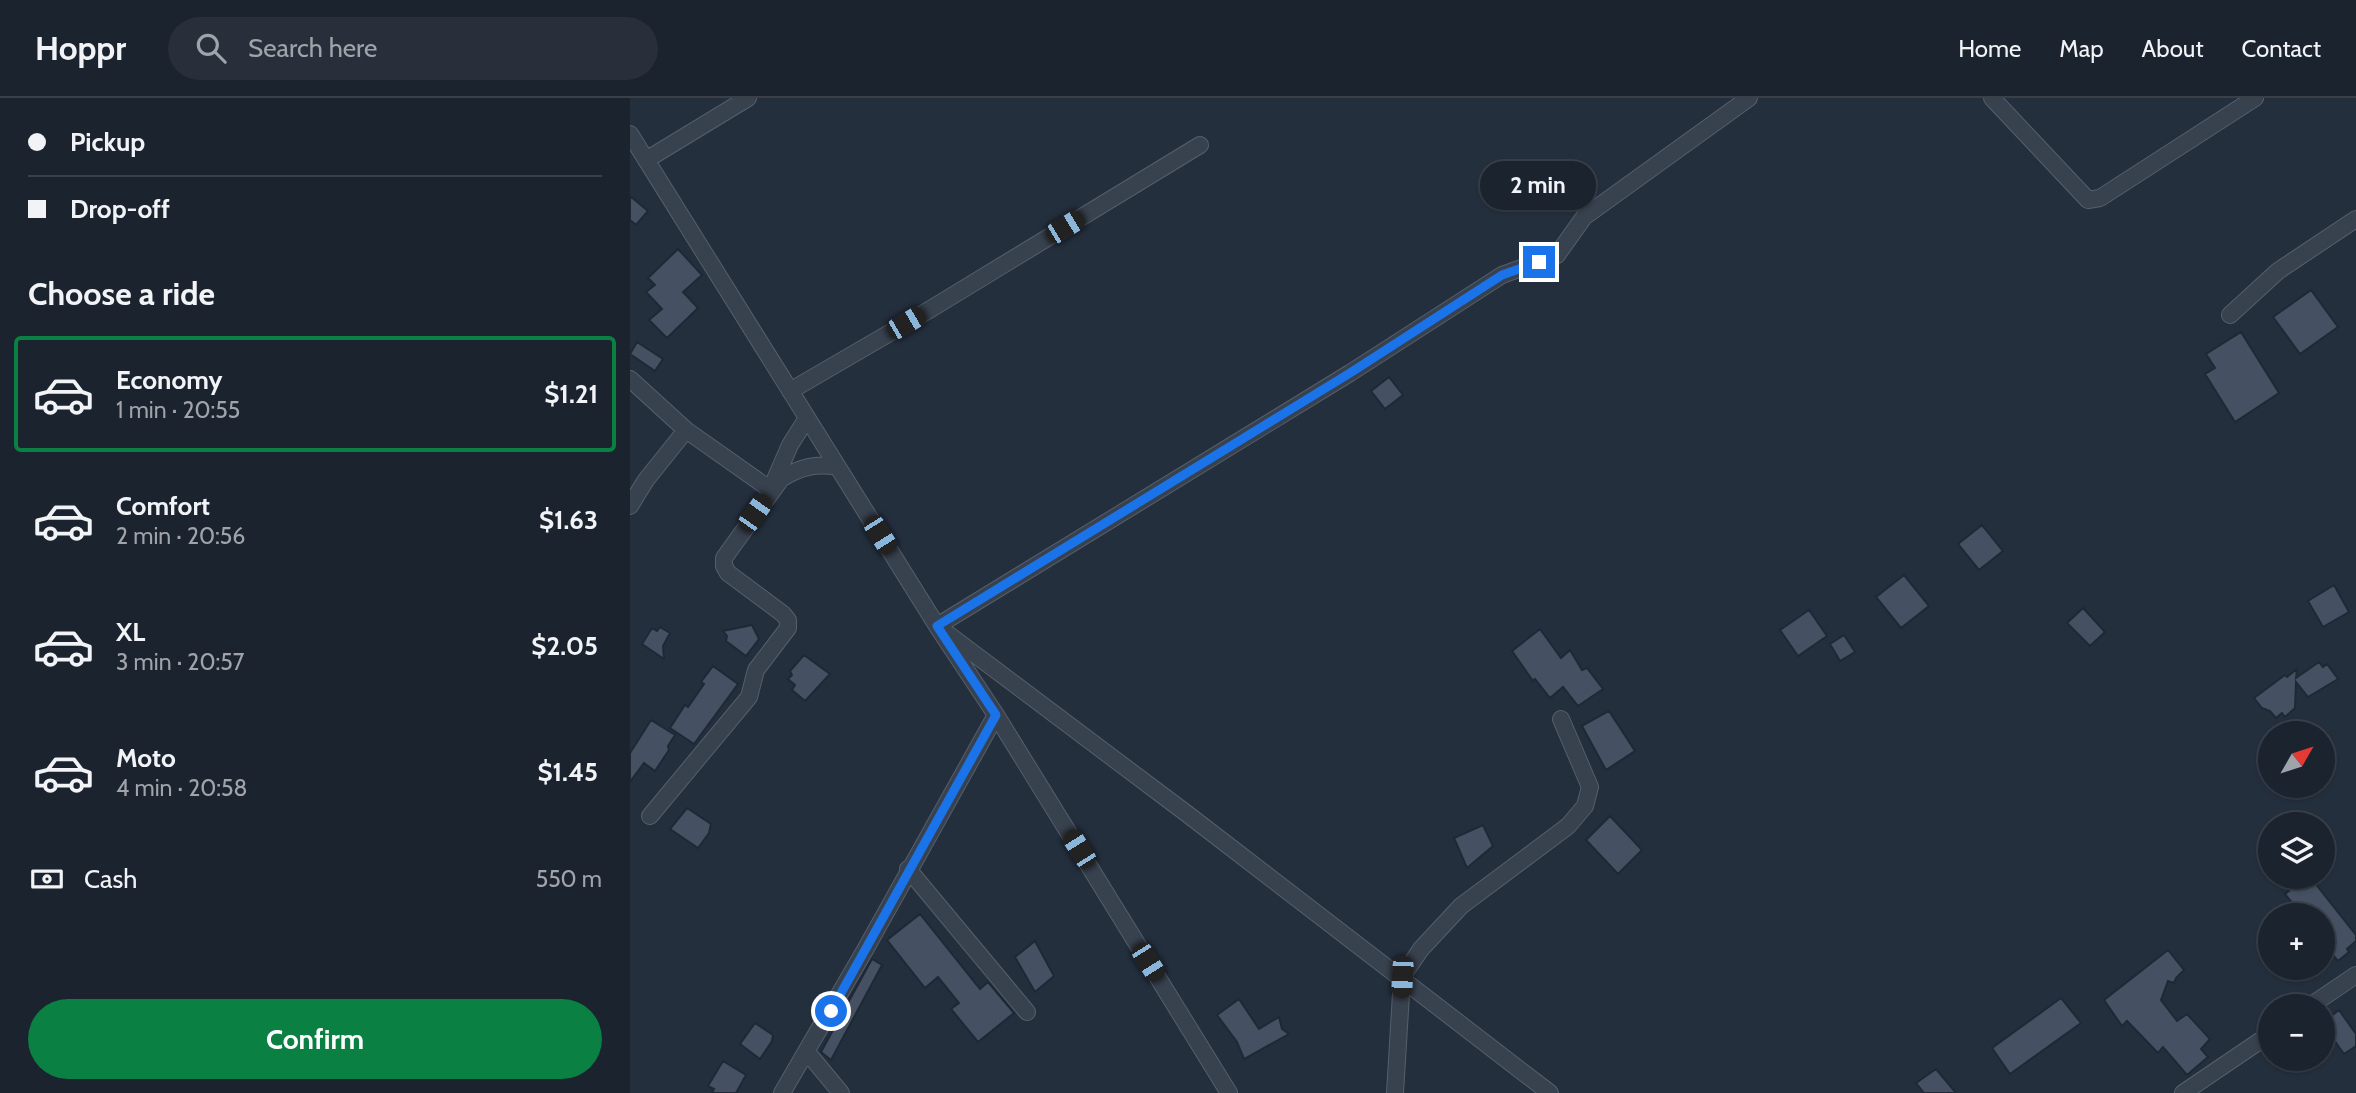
<!DOCTYPE html>
<html lang="en">
<head>
<meta charset="utf-8">
<style>
	body { margin:0; font-family:Cabin,sans-serif; background:#282f3a; color:#f1f3f6; height:100vh; display:flex; flex-direction:column; font-size:26px; white-space:nowrap }
	* { box-sizing:border-box; margin:0 }
	p { font-size:23px; color:#a0a4aa }
	.icon { flex:none; width:38px; height:38px; fill:none; stroke:currentColor; stroke-width:2; stroke-linecap:round; stroke-linejoin:round }
	.map { position:relative; flex:1; overflow:hidden }
	.details { display:flex; flex-direction:column; background:#1b232e; width:630px }
	.details>* { flex:none }
	.hud { display:grid; align-content:center; height:154px; padding:0 28px; background:#1b232e }
	.needle { width:46px; rotate:51deg }
	.tools { position:absolute; left:1628px; top:623px; display:grid; gap:14px }
	.tools a { display:grid; place-items:center; width:77px; height:77px; border-radius:50%; background:#1b232e; box-shadow:0 2px 5px #0004,0 0 0 2px #39404a; font-size:35px }
	.end { position:absolute; width:32px; height:32px; margin:-16px; border:9px solid #1a73e8; background:#fff; box-shadow:0 0 0 4px #fff }
	.from { border-radius:50% }
	.bubble { position:absolute; height:49px; border-radius:24px; background:#1b232e; box-shadow:0 2px 5px #0004,0 0 0 2px #39404a; font-size:23px; font-weight:700; line-height:49px; text-align:center }
	.car { position:absolute; width:21px; height:42px; margin:-21px -10px; border-radius:9px; box-shadow:0 0 5px 2px #0007; background:linear-gradient(#222 24%,#8ab4d8 0 40%,#222 0 76%,#8ab4d8 0 86%,#222 0) }
	.hud b { display:flex; align-items:center; gap:24px; height:66px; font-size:26px }
	.hud b+b { border-top:2px solid #39404a }
	.hud i { width:18px; height:18px; background:#f1f3f6 }
	ul { padding:0; list-style:none }
	li { display:flex; align-items:center; gap:21px; height:116px; margin:0 14px 10px; padding:0 14px; border:4px solid transparent; border-radius:7px }
	li div { flex:1 }
	li b { display:block; font-size:26px }
	li em { font-style:normal; font-weight:700 }
	li.current { border-color:#0b8043 }
	li>.icon { width:63px; height:63px; stroke-width:1.5 }
	h2 { padding:0 28px; font-size:32px; line-height:84px }
	.pay { display:flex; align-items:center; gap:18px; height:77px; padding:0 28px; font-size:26px }
	.pay p { margin-inline-start:auto }
	.primary-button { display:flex; gap:14px; margin-top:auto; padding:14px 28px }
	.primary-button a { flex:1; height:80px; border-radius:42px; background:#0b8043; color:#fff; font-size:28px; font-weight:700; line-height:80px; text-align:center }
	header { display:flex; align-items:center; gap:42px; box-sizing:border-box; height:98px; padding:0 35px; background:#1b232e; border-bottom:2px solid #39404a }
	header strong { font-size:33px }
	nav { display:flex; gap:38px; margin-inline-start:auto; font-size:24px }
	.search { width:490px; height:63px; background:#282f3a; display:flex; align-items:center; gap:18px; box-sizing:border-box; padding:0 24px; border-radius:38px; color:#a0a4aa; font-size:26px }
	main { display:flex; flex:1; min-height:0 }
	.map>svg:first-child { display:block }
	.building { fill:#455162; stroke:#1f2835; stroke-width:2 }
	.lines { fill:none; stroke-linecap:round; stroke-linejoin:round }
	.minor-casing { stroke:#565f6c; stroke-width:18 }
	.minor { stroke:#38414e; stroke-width:16 }
	.route { stroke:#1a73e8; stroke-width:9 }
</style>
</head>
<body>
<header>
<strong>Hoppr</strong>
<div class="search"><svg class="icon" aria-label="search" viewBox="0 0 24 24"><circle cx="10" cy="10" r="6"/><path d="M15 15l6 6"/></svg>Search here</div>
<nav><a>Home</a><a>Map</a><a>About</a><a>Contact</a></nav>
</header>
<main>
<section class="details">
<div class="hud">
<b><i class="from"></i>Pickup</b>
<b><i></i>Drop-off</b>
</div>
<h2>Choose a ride</h2>
<ul>
<li class="current"><svg class="icon" aria-label="car" viewBox="0 0 24 24"><path d="M5 17H2v-5l4-1 3-4h7l3 4 3 1v5h-3M9 17h6M6 11h13"/><circle cx="7" cy="17" r="2"/><circle cx="17" cy="17" r="2"/></svg><div><b>Economy</b><p>1 min · 20:55</p></div><em>$1.21</em></li>
<li><svg class="icon" aria-label="car" viewBox="0 0 24 24"><path d="M5 17H2v-5l4-1 3-4h7l3 4 3 1v5h-3M9 17h6M6 11h13"/><circle cx="7" cy="17" r="2"/><circle cx="17" cy="17" r="2"/></svg><div><b>Comfort</b><p>2 min · 20:56</p></div><em>$1.63</em></li>
<li><svg class="icon" aria-label="car" viewBox="0 0 24 24"><path d="M5 17H2v-5l4-1 3-4h7l3 4 3 1v5h-3M9 17h6M6 11h13"/><circle cx="7" cy="17" r="2"/><circle cx="17" cy="17" r="2"/></svg><div><b>XL</b><p>3 min · 20:57</p></div><em>$2.05</em></li>
<li><svg class="icon" aria-label="car" viewBox="0 0 24 24"><path d="M5 17H2v-5l4-1 3-4h7l3 4 3 1v5h-3M9 17h6M6 11h13"/><circle cx="7" cy="17" r="2"/><circle cx="17" cy="17" r="2"/></svg><div><b>Moto</b><p>4 min · 20:58</p></div><em>$1.45</em></li>
</ul>
<div class="pay"><svg class="icon" aria-label="cash" viewBox="0 0 24 24"><path d="M3 7h18v10H3z"/><circle cx="12" cy="12" r="2"/></svg>Cash<p>550 m</p></div>
<div class="primary-button"><a>Confirm</a></div>
</section>
<div class="map">
<svg width="1726" height="995" viewBox="0 0 1726 995">
	<rect width="100%" height="100%" fill="#242f3e"/>
	<path class="building" d="M0,98L18,113L6,127L0,122Z
		M48,151L72,177L53,194L68,210L37,240L19,222L32,211L16,194L25,187L18,180Z
		M1681,192L1708,229L1670,256L1643,219Z
		M1611,234L1649,295L1605,324L1575,276L1585,270L1576,256Z
		M7,244L33,261L25,273L0,256Z
		M759,279L773,297L755,311L741,293Z
		M1352,427L1373,453L1349,472L1328,446Z
		M1274,477L1299,508L1271,530L1246,499Z
		M1704,487L1719,514L1693,529L1678,503Z
		M1453,510L1475,534L1460,548L1437,525Z
		M1179,512L1197,538L1168,558L1150,532Z
		M122,527L129,541L116,558L96,543L97,538L93,533Z
		M30,529L40,535L33,548L34,561L12,546L22,530L27,533Z
		M910,531L931,560L940,552L952,572L957,570L973,591L948,608L933,589L920,600L905,581L903,583L882,553Z
		M1214,537L1225,554L1210,563L1200,546Z
		M174,557L200,576L175,603L162,592L165,587L158,581L162,577L160,573Z
		M1689,564L1693,569L1697,566L1708,581L1678,599L1666,584L1665,610L1655,619L1652,615L1646,620L1640,613L1632,610L1624,600L1655,577L1657,579L1667,571L1666,580Z
		M83,568L108,586L64,646L40,630L55,607L58,609L74,586L71,584Z
		M979,613L1005,653L976,672L952,628Z
		M21,622L45,637L38,648L39,652L25,673L14,665L0,684V655Z
		M57,710L81,726L79,735L68,750L40,731Z
		M980,718L1012,752L988,776L956,742Z
		M853,727L863,748L837,770L824,740Z
		M1661,779H1680L1726,837V843L1717,851L1719,854L1708,863L1696,849L1703,843L1692,833V817H1672L1655,796L1659,793L1651,786Z
		M290,816L350,891L358,884L384,915L348,944L321,911L329,905L308,879L295,890L257,842Z
		M405,843L424,878L405,894L385,859Z
		M1538,852L1554,872L1546,880L1544,885L1538,883L1531,902L1547,923L1557,916L1580,941L1571,951L1578,959L1557,977L1533,949L1528,955L1497,923L1492,928L1474,902Z
		M242,861L252,867L201,962L191,954Z
		M1431,900L1451,925L1380,976L1362,950Z
		M609,901L629,931L649,919L652,931L659,936L614,961L607,944L587,917Z
		M1709,912L1726,936V948L1714,956L1692,925Z
		M125,925L143,937L142,943L130,961L110,946Z
		M93,963L116,977L106,995H82L84,991L78,988Z
		M1306,971L1326,995H1294L1286,985Z"/>
	<g class="lines">
		<g class="minor-casing">
			<path id="minor" d="M1362,0L1458,102L1470,100L1625,0
				M0,36L307,528L366,617L599,995
				M16,62L118,0
				M1600,217L1648,173L1726,121
				M0,281L56,332L141,392
				M160,293L299,212L570,47
				M143,386L160,347L177,320
				M0,408L16,382L56,332
				M20,718L119,599L126,572L158,530V522L153,516L98,475L94,468V460L151,381C170,369 186,365 208,369
				M278,771L397,914
				M1680,908L1726,877
				M177,954L211,995
				M152,995L235,852L366,617
				M765,995L772,879L791,851L831,808L938,728L955,708L960,689L931,621
				M920,995L556,715L307,528L720,275L872,177L927,157L954,119L1119,0
				M1553,995L1640,936"/>
		</g>
		<use href="#minor" class="minor"/>
	</g>
	<g class="lines">
		<path class="route" d="M201,913L366,617L307,528L720,275L872,177L909,164"/>
	</g>
</svg>
<div class="tools">
<a><svg class="needle" viewBox="-14 -14 28 28"><path d="M0-13l5 13h-10z" fill="#e53935"/><path d="M0 13l5-13h-10z" fill="#a0a4aa"/></svg></a>
<a><svg class="icon" aria-label="layers" viewBox="0 0 24 24"><path d="M12 4l9 5-9 5-9-5zM3 14l9 5 9-5"/></svg></a>
<a>+</a>
<a>−</a>
</div>
<i class="end from" style="left:201px;top:913px"></i>
<i class="end" style="left:909px;top:164px"></i>
<div class="bubble" style="left:850px;top:63px;width:116px">2 min</div>
<i class="car" style="left:435px;top:129px;rotate:59deg"></i>
<i class="car" style="left:276px;top:225px;rotate:60deg"></i>
<i class="car" style="left:125px;top:415px;rotate:35deg"></i>
<i class="car" style="left:250px;top:437px;rotate:148deg"></i>
<i class="car" style="left:449px;top:751px;rotate:328deg"></i>
<i class="car" style="left:518px;top:864px;rotate:148deg"></i>
<i class="car" style="left:772px;top:879px;rotate:183deg"></i>
</div>
</main>
</body>
</html>
